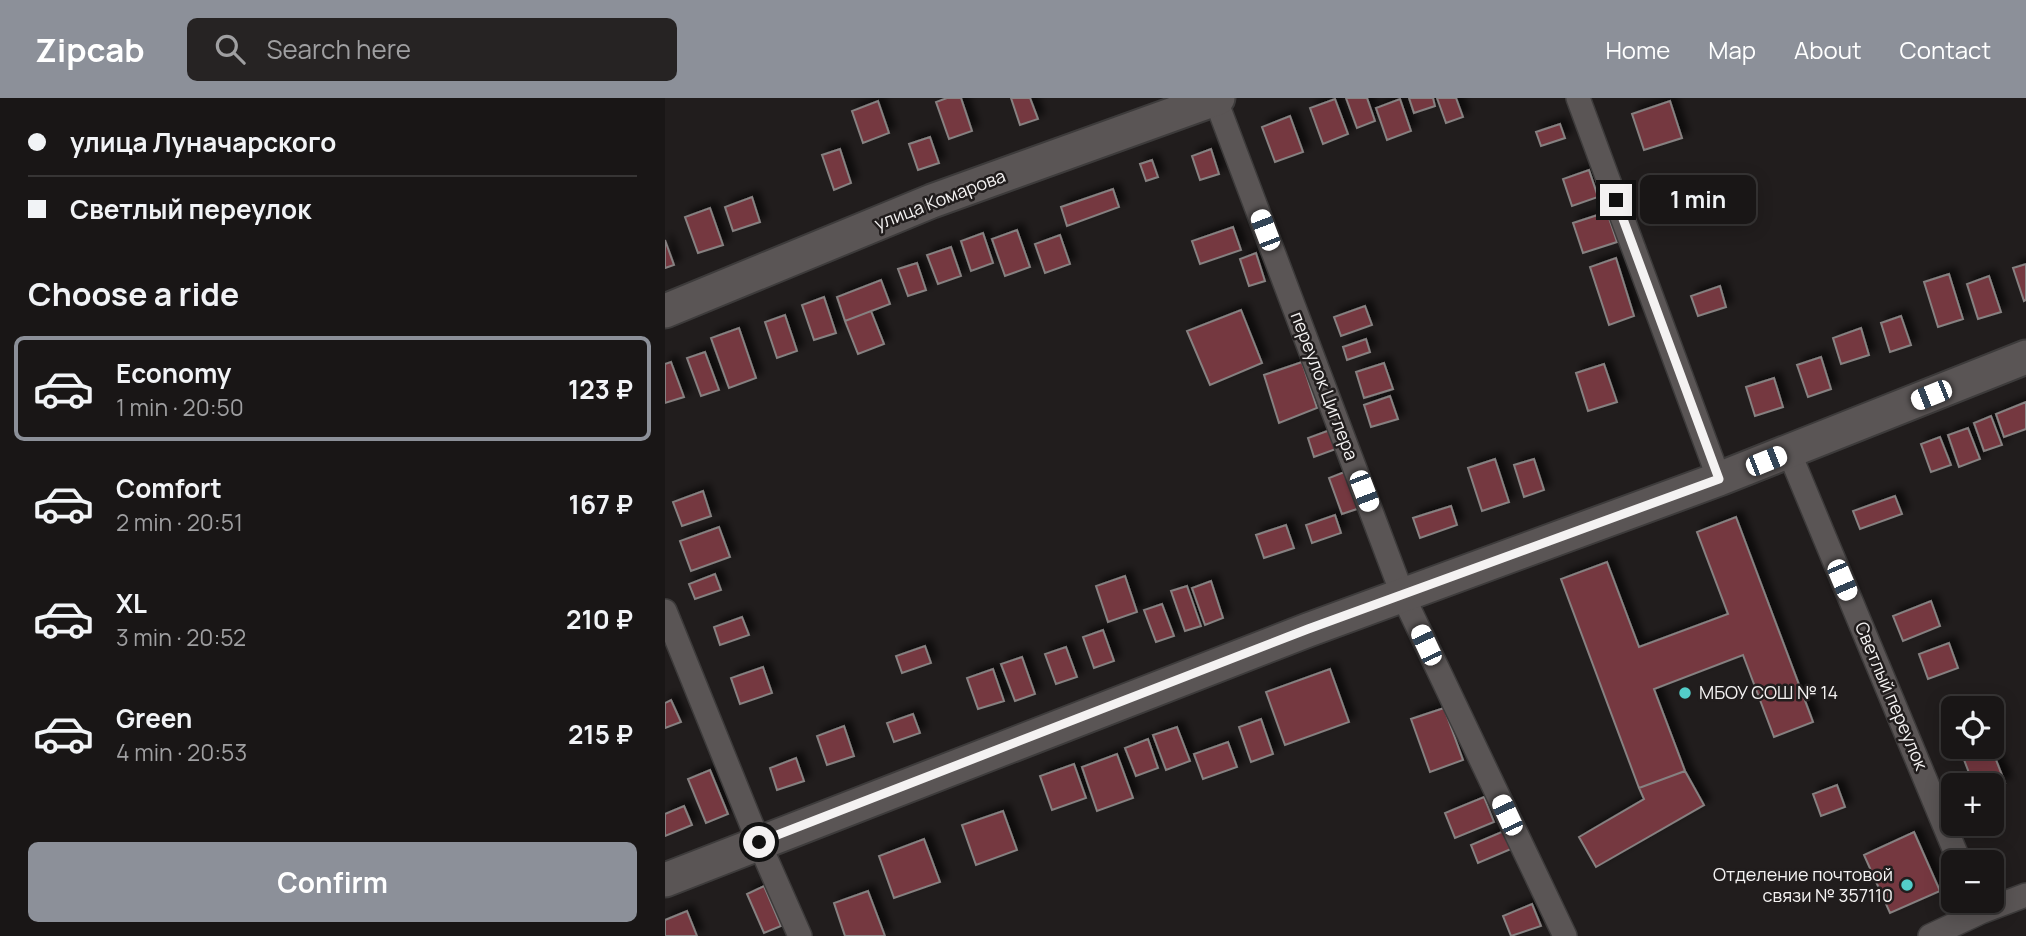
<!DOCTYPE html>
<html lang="en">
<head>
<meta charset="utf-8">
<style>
	body { margin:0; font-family:Manrope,sans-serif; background:#262323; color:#f1f3f6; height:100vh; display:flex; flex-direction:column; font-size:26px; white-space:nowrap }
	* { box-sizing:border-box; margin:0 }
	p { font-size:23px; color:#9f9fa1 }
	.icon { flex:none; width:38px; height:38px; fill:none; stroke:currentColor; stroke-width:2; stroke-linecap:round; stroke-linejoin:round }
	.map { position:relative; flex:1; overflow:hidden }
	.details { display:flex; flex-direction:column; background:#191616; width:665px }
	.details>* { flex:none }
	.banner { display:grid; align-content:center; height:154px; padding:0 28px; background:#191616 }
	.tools { position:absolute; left:1276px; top:598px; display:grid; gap:14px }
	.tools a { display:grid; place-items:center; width:63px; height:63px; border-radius:10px; background:#191616; box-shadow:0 4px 18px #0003,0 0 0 2px #373535; font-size:35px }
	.end { position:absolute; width:32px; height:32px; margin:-16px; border:9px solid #f4f2f2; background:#111; box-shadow:0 0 0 4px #111 }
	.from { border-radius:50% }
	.bubble { position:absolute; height:49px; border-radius:10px; background:#191616; box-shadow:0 4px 18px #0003,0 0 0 2px #373535; font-size:23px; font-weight:700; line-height:49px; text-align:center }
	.car { position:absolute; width:21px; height:42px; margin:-21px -10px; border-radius:9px; box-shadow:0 0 5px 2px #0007; background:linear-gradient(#fff 24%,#345 0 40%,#fff 0 76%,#345 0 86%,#fff 0) }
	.banner b { display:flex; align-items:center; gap:24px; height:66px; font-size:26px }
	.banner b+b { border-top:2px solid #373535 }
	.banner i { width:18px; height:18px; background:#f1f3f6 }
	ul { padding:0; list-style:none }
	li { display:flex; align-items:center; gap:21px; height:105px; margin:0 14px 10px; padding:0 14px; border:4px solid transparent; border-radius:10px }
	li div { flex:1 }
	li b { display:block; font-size:26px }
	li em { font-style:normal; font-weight:700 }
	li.selected { border-color:#8c9099 }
	li>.icon { width:63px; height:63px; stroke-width:1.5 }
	h2 { padding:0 28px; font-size:32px; line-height:84px }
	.cta { display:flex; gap:14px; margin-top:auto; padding:14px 28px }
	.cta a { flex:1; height:80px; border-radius:10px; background:#8c9099; color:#fff; font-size:28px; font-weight:700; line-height:80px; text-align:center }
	header { display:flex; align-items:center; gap:42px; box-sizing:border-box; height:98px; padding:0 35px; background:#8c9099; color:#fff }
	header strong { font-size:33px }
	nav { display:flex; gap:38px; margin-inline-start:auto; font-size:24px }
	.search { width:490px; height:63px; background:#262323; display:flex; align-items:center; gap:18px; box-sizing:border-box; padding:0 24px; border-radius:10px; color:#9f9fa1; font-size:26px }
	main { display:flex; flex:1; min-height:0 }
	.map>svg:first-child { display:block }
	.building { fill:#753840; stroke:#868181; stroke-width:2; filter:url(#shadow) }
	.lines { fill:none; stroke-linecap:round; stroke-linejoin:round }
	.street-casing { stroke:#3d3b3b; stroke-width:26 }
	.secondary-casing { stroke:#3d3b3b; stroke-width:37 }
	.street { stroke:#5a5555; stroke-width:23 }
	.secondary { stroke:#5a5555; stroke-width:33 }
	.route { stroke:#f4f2f2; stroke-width:9 }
	.poi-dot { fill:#53cdc9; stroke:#211d1d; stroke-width:2.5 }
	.labels { text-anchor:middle; stroke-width:5; stroke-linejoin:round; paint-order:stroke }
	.street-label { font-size:18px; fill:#f4f2f2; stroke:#211d1d }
	.poi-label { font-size:18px; fill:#f4f2f2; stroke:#211d1d; text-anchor:start }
</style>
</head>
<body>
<header>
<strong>Zipcab</strong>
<div class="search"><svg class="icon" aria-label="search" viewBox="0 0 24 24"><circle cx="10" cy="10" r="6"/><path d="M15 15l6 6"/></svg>Search here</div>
<nav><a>Home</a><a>Map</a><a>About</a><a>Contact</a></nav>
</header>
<main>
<section class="details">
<div class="banner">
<b><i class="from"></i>улица Луначарского</b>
<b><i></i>Светлый переулок</b>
</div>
<h2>Choose a ride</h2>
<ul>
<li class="selected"><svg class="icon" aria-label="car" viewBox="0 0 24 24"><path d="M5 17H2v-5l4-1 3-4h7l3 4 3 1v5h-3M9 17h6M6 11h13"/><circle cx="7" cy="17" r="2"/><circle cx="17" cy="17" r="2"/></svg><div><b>Economy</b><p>1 min · 20:50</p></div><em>123 ₽</em></li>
<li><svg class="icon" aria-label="car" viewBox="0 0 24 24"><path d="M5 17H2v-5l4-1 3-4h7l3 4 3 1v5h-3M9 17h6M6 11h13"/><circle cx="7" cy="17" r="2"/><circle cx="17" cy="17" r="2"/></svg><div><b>Comfort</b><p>2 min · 20:51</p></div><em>167 ₽</em></li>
<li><svg class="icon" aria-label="car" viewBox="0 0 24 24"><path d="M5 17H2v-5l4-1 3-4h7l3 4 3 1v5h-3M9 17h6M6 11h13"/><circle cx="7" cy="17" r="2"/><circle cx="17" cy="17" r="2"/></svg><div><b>XL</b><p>3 min · 20:52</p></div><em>210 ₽</em></li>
<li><svg class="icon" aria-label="car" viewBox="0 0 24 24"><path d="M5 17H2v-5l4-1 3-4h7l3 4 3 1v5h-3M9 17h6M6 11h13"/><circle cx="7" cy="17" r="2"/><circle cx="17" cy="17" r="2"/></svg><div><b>Green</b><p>4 min · 20:53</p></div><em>215 ₽</em></li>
</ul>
<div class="cta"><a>Confirm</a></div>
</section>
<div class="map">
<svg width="1361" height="838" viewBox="0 0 1361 838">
	<defs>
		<filter id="shadow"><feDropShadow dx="6" dy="-6" stdDeviation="3.5" flood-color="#0009"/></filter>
	</defs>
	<rect width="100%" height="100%" fill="#211d1d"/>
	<path class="building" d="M282,0H296L307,33L284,41L271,4Z
		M346,0H365L373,21L355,27Z
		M681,0H702L710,23L692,30Z
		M744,0H768L770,8L749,15Z
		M772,0H791L798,19L781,25Z
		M670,1L683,36L658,46L645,10Z
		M735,1L746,33L722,42L711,10Z
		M213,3L224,35L198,45L187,13Z
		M1005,3L1017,40L979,52L967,16Z
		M625,18L638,54L610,64L597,29Z
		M895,26L900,40L876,48L871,34Z
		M265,39L274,65L253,72L244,46Z
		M175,51L186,85L169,92L157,57Z
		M546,51L554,76L535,82L527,58Z
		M487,62L493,79L481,83L475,66Z
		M924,72L933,99L907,108L898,81Z
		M448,91L454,109L402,128L396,109Z
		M87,99L95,124L68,133L60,109Z
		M45,110L58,147L33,155L20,119Z
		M942,114L952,144L918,155L908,125Z
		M568,129L576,152L535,166L527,143Z
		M352,132L365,169L340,178L327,141Z
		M318,135L328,165L306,173L296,143Z
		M395,137L405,166L380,175L370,146Z
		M0,142L9,167L0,170Z
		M286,149L296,178L273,186L262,157Z
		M591,155L600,183L584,188L575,161Z
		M951,160L969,218L944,227L925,169Z
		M252,165L261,192L243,198L233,171Z
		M1361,166V202L1359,203L1348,170Z
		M1284,176L1298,221L1273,229L1259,184Z
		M1324,178L1336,214L1313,221L1302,186Z
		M216,182L225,206L180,223L172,199Z
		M1055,188L1061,209L1033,218L1026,198Z
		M159,199L171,235L149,242L137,207Z
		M700,208L707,227L676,238L669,219Z
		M576,212L597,265L545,287L522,233Z
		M206,213L219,246L193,256L180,223Z
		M120,217L132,253L112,260L100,224Z
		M1236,218L1246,247L1225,254L1216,225Z
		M74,230L91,280L64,290L46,240Z
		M1196,230L1204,257L1176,266L1168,240Z
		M701,241L705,254L682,262L678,249Z
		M40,254L54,292L36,298L22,260Z
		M1156,259L1166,291L1143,299L1132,267Z
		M6,264L19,299L0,305V266Z
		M637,264L652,310L614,325L599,277Z
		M719,265L728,291L699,300L691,274Z
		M939,266L952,304L923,313L911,275Z
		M1109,280L1118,309L1090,318L1081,289Z
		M725,298L733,321L706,329L699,307Z
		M1361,304V331L1339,339L1331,316Z
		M1326,318L1337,347L1319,353L1309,325Z
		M1303,330L1315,361L1294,369L1283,337Z
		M665,332L671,351L649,359L643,340Z
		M1275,339L1286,367L1266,374L1256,346Z
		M830,361L844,404L817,413L803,370Z
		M869,361L879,392L859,399L849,367Z
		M682,373L695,410L677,416L664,380Z
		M38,393L46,418L17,428L8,404Z
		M1230,398L1237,416L1195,431L1188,413Z
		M786,408L792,427L755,440L748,420Z
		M670,417L676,435L647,445L641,427Z
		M1071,419L1148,624L1109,639L1078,557L989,591L1020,673L974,690L896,481L942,464L974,549L1063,516L1032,434Z
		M621,427L629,450L599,460L591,437Z
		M54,429L65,459L26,473L15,443Z
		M50,476L56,492L30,501L24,486Z
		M460,478L472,514L443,524L431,488Z
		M546,483L558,520L540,527L527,490Z
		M522,488L536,528L520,533L506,493Z
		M1266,503L1275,528L1238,543L1228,518Z
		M497,506L509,538L491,544L479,512Z
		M77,519L84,537L55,547L49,529Z
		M438,532L449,563L429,570L418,539Z
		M1284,545L1293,570L1263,581L1254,556Z
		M260,548L266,565L237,575L231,558Z
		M401,549L412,579L391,586L380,556Z
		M357,559L370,596L350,603L336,566Z
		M98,569L107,595L75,606L66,580Z
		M328,571L339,603L313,611L302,580Z
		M665,571L684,624L620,647L601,594Z
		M6,602L16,624L0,630V605Z
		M779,610L798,662L765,674L746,621Z
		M248,616L255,635L229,644L222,625Z
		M596,621L608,656L586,664L574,629Z
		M179,628L189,658L162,667L152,638Z
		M512,629L525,663L501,672L488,637Z
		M483,641L493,670L471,678L460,650Z
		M563,644L572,669L538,681L529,656Z
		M1326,649L1340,685L1326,690V688H1309L1298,659Z
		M452,656L468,700L432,713L417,669Z
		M131,660L139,683L112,692L105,670Z
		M409,666L421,700L387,712L375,678Z
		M45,672L63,716L41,725L23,681Z
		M1020,673L1039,707L931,769L914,739L979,701L974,690Z
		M1172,687L1180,709L1156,718L1148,696Z
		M819,699L829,724L790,740L780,715Z
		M19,708L27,727L0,738V716Z
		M338,713L352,752L311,767L297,727Z
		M839,733L846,751L813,765L806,747Z
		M1249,734L1275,793L1225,815L1199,757Z
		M259,741L275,784L229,800L214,758Z
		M99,788L116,828L99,835L82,796Z
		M203,793L220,838H180L169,805Z
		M867,806L876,828L846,838L838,818Z
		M22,813L32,838H0V822Z"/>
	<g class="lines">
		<g class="street-casing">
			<path id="street" d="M550,0L738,498L900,838
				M913,0L1054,381
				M1124,354L1295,765
				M0,513L94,745L135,838
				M1265,838L1316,814L1361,797"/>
		</g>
		<g class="secondary-casing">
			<path id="secondary" d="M0,213L267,103L553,0
				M0,782L643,532L1054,381L1361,259"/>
		</g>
		<use href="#street" class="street"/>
		<use href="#secondary" class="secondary"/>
	</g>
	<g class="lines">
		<path class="route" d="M94,744L643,531L1054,381L951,102"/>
	</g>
	<g class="poi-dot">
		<circle cx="1020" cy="595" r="7"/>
		<circle cx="1242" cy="787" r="7"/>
	</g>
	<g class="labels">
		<g class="street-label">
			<text transform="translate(275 102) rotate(-21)" y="6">улица Комарова</text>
			<text transform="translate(659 288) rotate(69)" y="6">переулок Циглера</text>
			<text transform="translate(1226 598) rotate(67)" y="6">Светлый переулок</text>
		</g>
		<g class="poi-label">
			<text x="1034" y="601">МБОУ СОШ № 14</text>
			<text x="1228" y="783" text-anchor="end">Отделение почтовой<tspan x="1228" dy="21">связи № 357110</tspan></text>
		</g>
	</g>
</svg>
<div class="tools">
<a><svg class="icon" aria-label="locate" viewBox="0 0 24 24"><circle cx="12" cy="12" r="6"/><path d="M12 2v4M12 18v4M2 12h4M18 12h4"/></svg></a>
<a>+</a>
<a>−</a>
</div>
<i class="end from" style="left:94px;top:744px"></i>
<i class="end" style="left:951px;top:102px"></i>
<div class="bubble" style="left:975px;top:77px;width:116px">1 min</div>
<i class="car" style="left:600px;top:132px;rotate:339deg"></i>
<i class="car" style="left:1266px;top:297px;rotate:248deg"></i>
<i class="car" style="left:1101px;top:363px;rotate:68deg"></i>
<i class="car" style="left:699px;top:393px;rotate:159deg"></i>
<i class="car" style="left:1177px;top:482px;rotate:157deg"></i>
<i class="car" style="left:761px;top:547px;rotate:335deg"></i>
<i class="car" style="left:842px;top:717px;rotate:335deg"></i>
</div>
</main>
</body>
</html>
